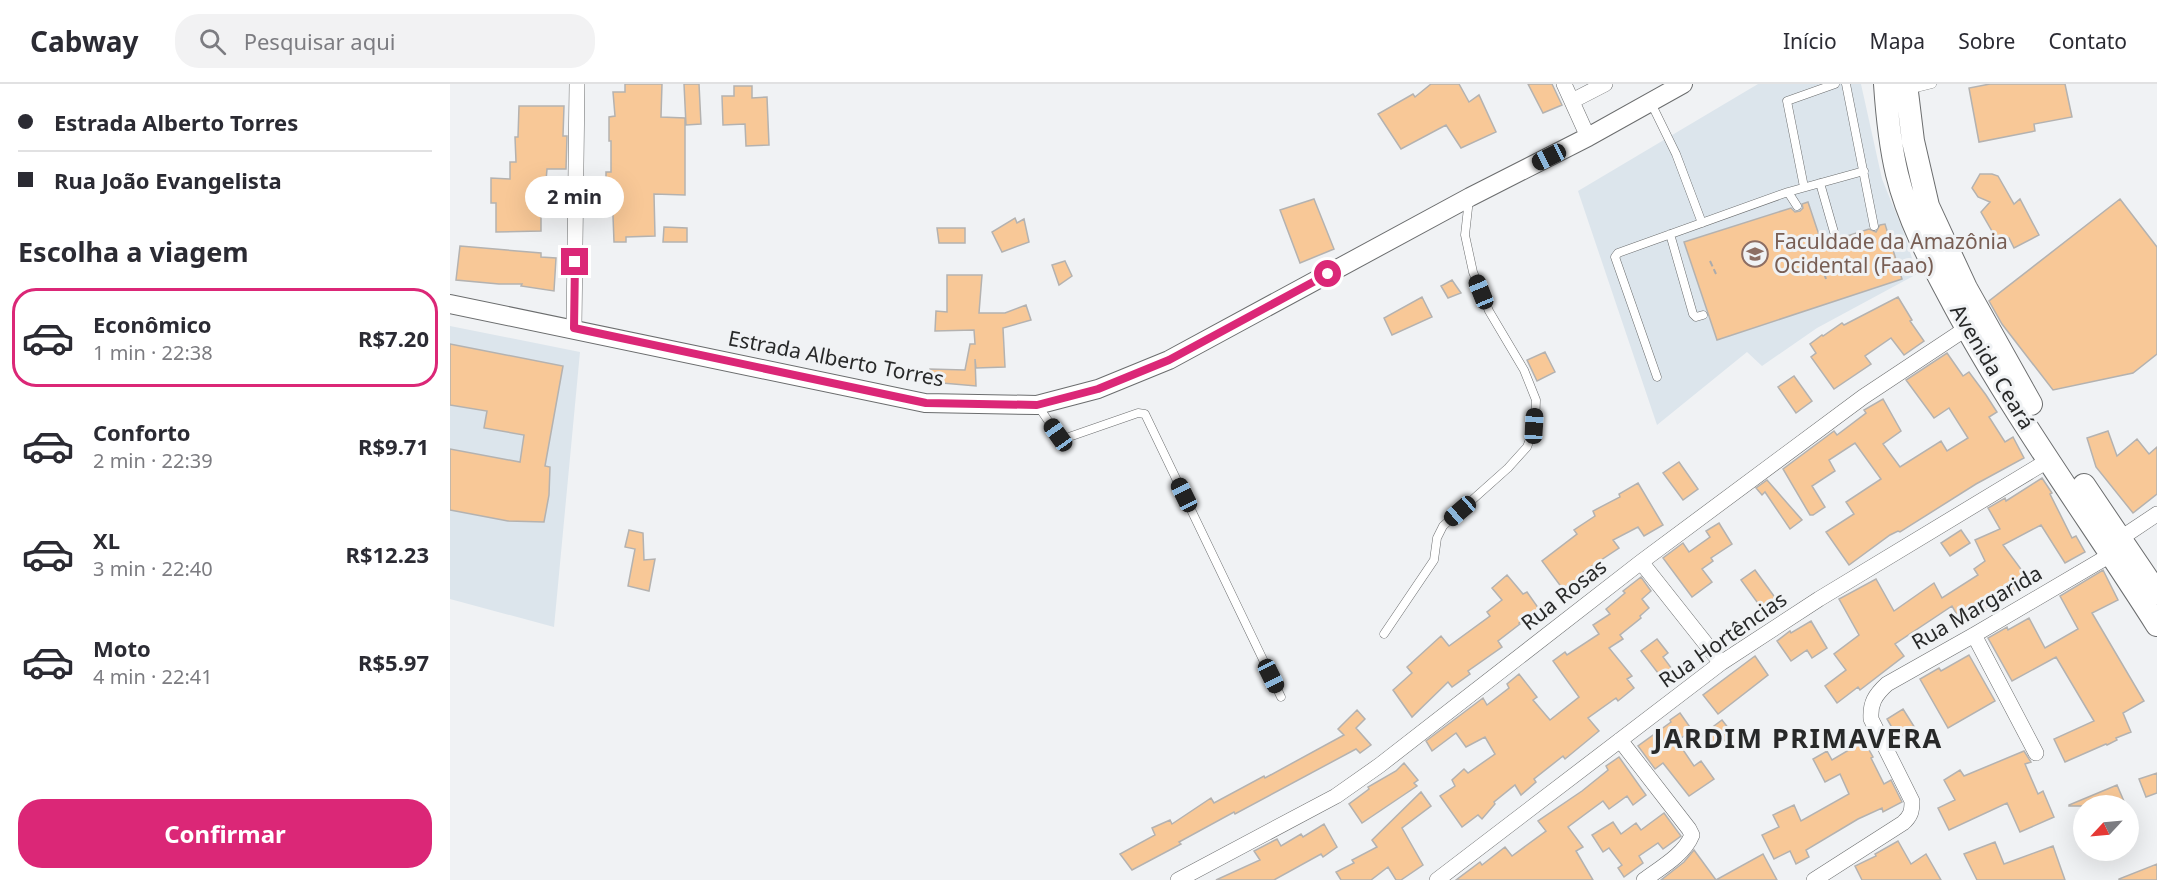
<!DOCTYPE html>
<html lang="pt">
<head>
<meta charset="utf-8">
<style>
	body { margin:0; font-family:"Noto Sans",sans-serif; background:#f2f2f3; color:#2b2b33; height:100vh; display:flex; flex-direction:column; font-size:22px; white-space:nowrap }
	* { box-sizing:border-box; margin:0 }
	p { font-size:20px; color:#7c7c81 }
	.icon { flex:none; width:33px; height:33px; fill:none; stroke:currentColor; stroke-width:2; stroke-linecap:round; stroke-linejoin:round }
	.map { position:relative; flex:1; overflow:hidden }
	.drawer { display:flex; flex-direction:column; background:#fff; width:450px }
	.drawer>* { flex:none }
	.banner { display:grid; align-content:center; height:132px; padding:0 18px; background:#fff }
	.needle { width:39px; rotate:244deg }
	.fabs { position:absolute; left:1623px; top:711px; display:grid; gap:12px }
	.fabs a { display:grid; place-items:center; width:66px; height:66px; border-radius:50%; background:#fff; box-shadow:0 6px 24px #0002; font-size:30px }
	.end { position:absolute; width:27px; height:27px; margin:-14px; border:8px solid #db2777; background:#fff; box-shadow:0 0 0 3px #fff }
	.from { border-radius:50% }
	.bubble { position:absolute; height:42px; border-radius:21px; background:#fff; box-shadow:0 6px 24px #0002; font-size:20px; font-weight:700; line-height:42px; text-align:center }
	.car { position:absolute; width:18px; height:36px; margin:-18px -9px; border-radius:8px; box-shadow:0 0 4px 2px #0007; background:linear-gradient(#222 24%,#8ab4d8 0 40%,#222 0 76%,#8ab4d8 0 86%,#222 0) }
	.banner b { display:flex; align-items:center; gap:21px; height:57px; font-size:22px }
	.banner b+b { border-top:2px solid #e1e1e2 }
	.banner i { width:15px; height:15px; background:#2b2b33 }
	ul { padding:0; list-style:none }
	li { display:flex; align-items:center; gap:18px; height:99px; margin:0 12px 9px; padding:0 6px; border:3px solid transparent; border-radius:24px }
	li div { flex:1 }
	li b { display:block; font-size:22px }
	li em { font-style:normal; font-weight:700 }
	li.current { border-color:#db2777 }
	li>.icon { width:54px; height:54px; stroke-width:1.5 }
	h2 { padding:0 18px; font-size:27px; line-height:72px }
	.cta { display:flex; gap:12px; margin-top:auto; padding:12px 18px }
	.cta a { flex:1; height:69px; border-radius:24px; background:#db2777; color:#fff; font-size:24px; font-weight:700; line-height:69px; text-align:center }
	header { display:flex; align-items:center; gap:36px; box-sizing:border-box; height:84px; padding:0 30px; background:#fff; border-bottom:2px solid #e1e1e2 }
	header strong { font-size:28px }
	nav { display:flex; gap:33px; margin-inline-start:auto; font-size:21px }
	.search { width:420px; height:54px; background:#f2f2f3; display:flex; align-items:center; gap:15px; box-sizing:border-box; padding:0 21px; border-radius:24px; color:#7c7c81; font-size:22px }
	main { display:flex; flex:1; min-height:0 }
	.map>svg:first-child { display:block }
	.built { fill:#dce5ec }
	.building { fill:#f8c897; stroke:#b4b2b0; stroke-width:1.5 }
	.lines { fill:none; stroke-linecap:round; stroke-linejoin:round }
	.service-casing { stroke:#6b6d6e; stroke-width:9 }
	.minor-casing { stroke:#6b6d6e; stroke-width:16 }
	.tertiary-casing { stroke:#6b6d6e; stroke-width:20 }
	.primary-casing { stroke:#6b6d6e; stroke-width:24 }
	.path { stroke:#aaabad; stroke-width:2; stroke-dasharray:6 3; stroke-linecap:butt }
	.service { stroke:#fff; stroke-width:8 }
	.minor { stroke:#fff; stroke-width:15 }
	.tertiary { stroke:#fff; stroke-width:18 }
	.primary { stroke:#fff; stroke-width:22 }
	.route { stroke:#db2777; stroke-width:8 }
	.labels { text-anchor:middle; stroke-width:6; stroke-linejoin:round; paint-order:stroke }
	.education-label { font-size:21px; fill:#785e54; stroke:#f0f2f4; text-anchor:start }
	.street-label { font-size:21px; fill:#282929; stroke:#f0f2f4 }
	.district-label { font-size:27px; font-weight:bold; letter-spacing:1.5px; fill:#282929; stroke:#f0f2f4 }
</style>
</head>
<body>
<header>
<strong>Cabway</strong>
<div class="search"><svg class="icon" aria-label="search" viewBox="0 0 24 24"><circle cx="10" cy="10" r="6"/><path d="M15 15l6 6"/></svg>Pesquisar aqui</div>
<nav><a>Início</a><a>Mapa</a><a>Sobre</a><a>Contato</a></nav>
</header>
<main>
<section class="drawer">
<div class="banner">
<b><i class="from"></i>Estrada Alberto Torres</b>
<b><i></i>Rua João Evangelista</b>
</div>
<h2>Escolha a viagem</h2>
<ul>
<li class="current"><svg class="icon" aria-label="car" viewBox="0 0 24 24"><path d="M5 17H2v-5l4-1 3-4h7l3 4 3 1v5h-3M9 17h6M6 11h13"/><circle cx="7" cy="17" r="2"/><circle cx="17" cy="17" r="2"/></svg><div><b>Econômico</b><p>1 min · 22:38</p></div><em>R$7.20</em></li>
<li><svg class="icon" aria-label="car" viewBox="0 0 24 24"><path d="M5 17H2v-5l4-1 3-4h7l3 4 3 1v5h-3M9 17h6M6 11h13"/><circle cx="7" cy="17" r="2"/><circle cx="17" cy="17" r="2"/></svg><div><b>Conforto</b><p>2 min · 22:39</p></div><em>R$9.71</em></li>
<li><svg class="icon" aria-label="car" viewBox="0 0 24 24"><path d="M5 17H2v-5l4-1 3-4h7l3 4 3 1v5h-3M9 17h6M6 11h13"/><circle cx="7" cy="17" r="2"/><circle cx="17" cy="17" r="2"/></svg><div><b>XL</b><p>3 min · 22:40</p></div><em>R$12.23</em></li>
<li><svg class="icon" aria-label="car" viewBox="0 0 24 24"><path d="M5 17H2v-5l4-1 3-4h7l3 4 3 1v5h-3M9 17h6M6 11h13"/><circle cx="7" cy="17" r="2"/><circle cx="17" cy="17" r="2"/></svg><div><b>Moto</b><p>4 min · 22:41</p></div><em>R$5.97</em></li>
</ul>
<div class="cta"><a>Confirmar</a></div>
</section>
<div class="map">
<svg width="1707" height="796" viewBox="0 0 1707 796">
	<rect width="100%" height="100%" fill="#f0f2f4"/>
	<path class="built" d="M1308,0H1411L1432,95L1454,149L1467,190L1367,244L1312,282L1297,268L1207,341L1128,107Z
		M0,242L130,268L104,543L0,515Z"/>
	<path class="building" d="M175,0H212L211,33L235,34V111L204,110L205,152L176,153V158H164L162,106H156V88H161V57H159V33L165,32L163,8H175Z
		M234,0H249L251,40L236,41Z
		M981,0H1009L1019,18L1029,11L1046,48L1011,64L996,41L951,65L928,30L963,10L965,13Z
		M1078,0H1102L1112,21L1093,29Z
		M1540,0H1615L1622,33L1584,40L1585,47L1529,58L1519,4Z
		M284,2H302V14L317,13L319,61L296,62L295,40L273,41L272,12H284Z
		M69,22H114L113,52H117L116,85H97L94,121L91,120V147L46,148V119H41V94L60,95V78H66L65,53H68Z
		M1530,90H1542L1548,92L1564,120L1570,115L1589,151L1564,164L1559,154H1546L1531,128L1540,118L1528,113L1522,104Z
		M864,115L884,165L850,179L830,126Z
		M1670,115L1707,163V270L1683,289L1603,306L1552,240L1539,217Z
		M1358,118L1372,160L1419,145L1426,148L1430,141L1435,140L1452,195L1267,256L1234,158L1341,124L1345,128L1350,127L1353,124L1352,120Z
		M565,134L567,139L574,135L579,158L552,168L542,148Z
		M214,143L237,144V158H213Z
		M487,144H515V159H489Z
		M10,162L91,169V173L106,174L104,207L71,202L72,200H49L6,196Z
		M615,177L622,192L609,201L602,181Z
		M497,191H532L529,229H555L576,221L581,236L553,244L555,283L526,284L525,275L526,302L481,298L480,285L515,286L520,260H525L524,246L485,247L486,227L497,228Z
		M1002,196L1011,209L998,214L991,202Z
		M972,213L982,233L942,251L934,234Z
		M1448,213L1462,236L1460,237L1474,257L1454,271L1441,254L1415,272L1421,280L1384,305L1361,273L1366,269L1360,260L1372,251L1373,252L1392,239L1394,241Z
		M0,260L113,282L95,382L100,383L99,411L94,438L58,437L0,426V365L70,378L74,351L34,344L37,327L0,321Z
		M1095,268L1105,288L1087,297L1077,276Z
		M1497,269L1513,292L1519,288L1536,311L1547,328L1539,333L1555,358L1563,353L1574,374L1526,400L1450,448L1448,447L1440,451L1399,481L1376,448L1404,430L1396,418L1431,395L1405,359L1379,376L1385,387L1362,402L1375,423L1363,431H1360L1333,385L1384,347L1387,351L1416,329L1414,326L1433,315L1451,347L1433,360L1450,383L1491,357L1497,367L1518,354L1499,324L1484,334L1456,296Z
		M1344,292L1362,317L1346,329L1328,303Z
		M1658,347L1667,372L1687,355L1699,370L1707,363V410L1683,429L1646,383L1637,354Z
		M1229,378L1248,405L1233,416L1213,389Z
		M1592,394L1602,409L1600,410L1622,454L1626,452L1635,468L1615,479L1591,441L1553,461L1579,496L1513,541L1502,522L1445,560L1454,572L1410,606L1408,603L1387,619L1375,602L1396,586L1384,570L1409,551L1389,515L1426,495L1444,527L1484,499L1492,514L1528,491L1524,485L1535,477L1525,456L1550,445L1538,424L1555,414L1556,417Z
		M1317,396L1352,436L1340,445L1315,408L1312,411L1306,404Z
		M1188,399L1213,441L1194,452L1188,443L1163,456L1169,464L1133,488L1136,491L1115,508L1092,477L1127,450L1124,446L1145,432L1143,427L1170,413L1169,410Z
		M1269,439L1282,460L1261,474L1263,477L1252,485L1262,498L1242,513L1213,474L1233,459L1239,468L1260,453L1256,447Z
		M179,446L193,449L194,476L205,475L199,507L178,502L185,465L175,463Z
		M1511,446L1520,459L1500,472L1491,459Z
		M1305,486L1329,519L1315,529L1291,496Z
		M1653,486L1668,516L1642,529L1694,617L1673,629L1681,648L1666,654L1667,656L1657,661L1656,660L1615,678L1604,655L1644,637L1606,573L1562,597L1538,554L1557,543L1558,546L1579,534L1595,564L1628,545L1610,512Z
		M1057,491L1073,510L1077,508L1089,525L1069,539L1070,540L1048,557L1052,563L1018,587L1020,590L1002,603L998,598L962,633L943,606L962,589L957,583L991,552L999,562L1040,532L1037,528L1052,516L1042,504Z
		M1191,493L1201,507L1192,515L1199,524L1190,532L1191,534L1170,551L1173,555L1159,564L1182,592L1177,595L1184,604L1168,617L1166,614L1138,634L1149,647L1115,675L1113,672L1084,695L1086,698L1071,711L1065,701L1044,718L1045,720L1032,735L1028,731L1012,743L990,712L1005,702L1002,696L1014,685L1018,689L1045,670L1035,653L1016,663L1006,649L982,667L976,657L1033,614L1037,621L1059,604L1057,600L1069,590L1087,613L1083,616L1100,636L1129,613L1103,577L1115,568L1117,571L1149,550L1143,541L1160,530L1156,525L1175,509L1173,507Z
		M1361,537L1377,564L1362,574L1357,566L1341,577L1327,557L1340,547L1341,549Z
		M1207,555L1218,569L1213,573L1222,585L1211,593L1191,567Z
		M1519,571L1545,617L1498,644L1470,595L1489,584L1491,587Z
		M1305,572L1318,591L1268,630L1253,611Z
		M1453,625L1465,644L1448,654L1437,635Z
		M907,626L915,635L906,644L921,661L910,669L906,665L785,730L784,728L729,758L731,760L682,786L670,770L705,751L702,744L720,736L722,740L761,714L764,719L814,692L815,694L894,651L888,645Z
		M1230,629L1242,646L1227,657L1244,682L1251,677L1264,695L1239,712L1213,679L1205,685L1188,662L1221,638L1220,636Z
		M1272,636L1283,650L1263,665L1252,651Z
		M1414,657L1423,673L1421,674L1434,700L1441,696L1452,718L1433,728L1432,724L1408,735L1356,766L1359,773L1346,780L1340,767L1324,775L1312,751L1329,743L1323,731L1344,721L1351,737L1399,710L1390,690L1375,698L1363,675L1377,667L1382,676Z
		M1574,667L1581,678L1575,680L1588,710L1593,707L1604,733L1570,748L1557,719L1499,746L1488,724L1505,716L1494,696L1510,686L1514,692Z
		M1169,673L1196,711L1183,721L1177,712L1159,725L1153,717L1118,743L1133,763L1126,767L1143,796H1006L1030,778L1032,781L1055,763L1062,772L1096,747L1088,737L1132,707L1158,686L1156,682Z
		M954,679L968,696L964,699L967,702L912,739L899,720L919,705L918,703L946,687Z
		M1707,689V709L1696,713L1689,695Z
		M1667,701L1676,722H1619V721Z
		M971,708L981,722L952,744L973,781L951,796H946L938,783L921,796H891L886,788L904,779L902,776L927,763L922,756Z
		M1214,729L1231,752L1213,765L1208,759L1189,772L1193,779L1174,793L1168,784L1172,781L1159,764L1153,768L1142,751L1163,738L1171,750L1186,739L1191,746Z
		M874,740L887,763L873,773L871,770L824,796H766L810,776L804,767L827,755L831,762L851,750L853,753Z
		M1448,757L1461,780L1476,770L1491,796H1412L1405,782L1426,772L1425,770Z
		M1545,758L1554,780L1603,762L1615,796H1527L1514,770Z
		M1244,766L1266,796L1313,770L1327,796H1211L1234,778Z
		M1707,780V796H1669V795Z"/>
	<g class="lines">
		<g class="service-casing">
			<path id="service" d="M1396,0L1424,142
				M1458,6L1482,0
				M1201,19L1226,70L1252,139
				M1370,99L1384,148
				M1354,103L1337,17L1385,0
				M1338,108L1414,87
				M1220,150L1243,230L1246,233L1253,231
				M1207,293L1165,173L1168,169L1338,108L1347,122
				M588,322L608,351L616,354L688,329L695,330L831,613
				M934,550L984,476L987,454L993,442L1058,384L1077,363L1085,342L1086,316L1074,286L1039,227L1023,188L1015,151L1019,115"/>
		</g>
		<g class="minor-casing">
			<path id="minor" d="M1114,0L1138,53
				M1122,17L1155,0
				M124,244L127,0
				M1671,454L1707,430
				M1191,478L1271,579
				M1524,551L1586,669
				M1170,656L1239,745L1242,751C1234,771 1210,784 1194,796
				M728,796L886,712L930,681L1191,478L1413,313L1517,244
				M987,796L1271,579L1369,515L1599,376
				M1364,796L1453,739C1461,732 1462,727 1462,717L1421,635C1420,619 1425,611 1437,600L1524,551L1662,470"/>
		</g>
		<g class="tertiary-casing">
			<path id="tertiary" d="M0,220L475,319L587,321L648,305L719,276L1020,113L1138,53L1233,0"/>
		</g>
		<g class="primary-casing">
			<path id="primary" d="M1435,0C1437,30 1440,61 1447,90C1458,136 1481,178 1503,219C1563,331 1639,434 1707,541
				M1456,0L1463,57L1478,122L1516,204L1581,320
				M1634,401L1707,509"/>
		</g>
		<path class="path" d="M1369,174L1376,195
			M1260,177L1266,190"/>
		<use href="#service" class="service"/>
		<use href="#minor" class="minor"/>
		<use href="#tertiary" class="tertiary"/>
		<use href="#primary" class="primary"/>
	</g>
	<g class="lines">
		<path class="route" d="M125,178L124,244L476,319L587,321L648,305L719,276L878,190"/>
	</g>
	<defs>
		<g id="university-ring" transform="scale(1.35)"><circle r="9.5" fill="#f0f2f4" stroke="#8d6e63" stroke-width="1.5"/><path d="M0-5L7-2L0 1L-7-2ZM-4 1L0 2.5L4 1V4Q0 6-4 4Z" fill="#8d6e63"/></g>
	</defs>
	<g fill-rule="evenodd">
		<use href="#university-ring" x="1305" y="170"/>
	</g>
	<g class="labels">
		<g class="education-label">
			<text x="1324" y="165">Faculdade da Amazônia<tspan x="1324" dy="24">Ocidental (Faao)</tspan></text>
		</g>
		<g class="street-label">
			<text transform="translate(386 275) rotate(11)" y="7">Estrada Alberto Torres</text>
			<text transform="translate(1542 283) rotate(59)" y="7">Avenida Ceará</text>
			<text transform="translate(1114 511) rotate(-38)" y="7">Rua Rosas</text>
			<text transform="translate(1527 524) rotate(-30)" y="7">Rua Margarida</text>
			<text transform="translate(1273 556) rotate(-35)" y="7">Rua Hortências</text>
		</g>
		<g class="district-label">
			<text x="1348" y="664">JARDIM PRIMAVERA</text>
		</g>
	</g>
</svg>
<div class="fabs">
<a><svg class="needle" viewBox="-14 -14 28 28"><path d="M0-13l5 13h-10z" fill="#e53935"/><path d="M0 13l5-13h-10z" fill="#7c7c81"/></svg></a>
</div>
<i class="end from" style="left:878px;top:190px"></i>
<i class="end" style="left:125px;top:178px"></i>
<div class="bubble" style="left:75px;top:92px;width:99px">2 min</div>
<i class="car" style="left:1099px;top:73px;rotate:243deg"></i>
<i class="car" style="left:1031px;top:208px;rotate:338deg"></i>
<i class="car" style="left:1084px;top:342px;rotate:3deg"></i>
<i class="car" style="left:608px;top:351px;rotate:325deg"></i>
<i class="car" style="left:734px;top:411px;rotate:334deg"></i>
<i class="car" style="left:1010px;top:427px;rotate:229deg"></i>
<i class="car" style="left:821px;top:592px;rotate:154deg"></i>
</div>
</main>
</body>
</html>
